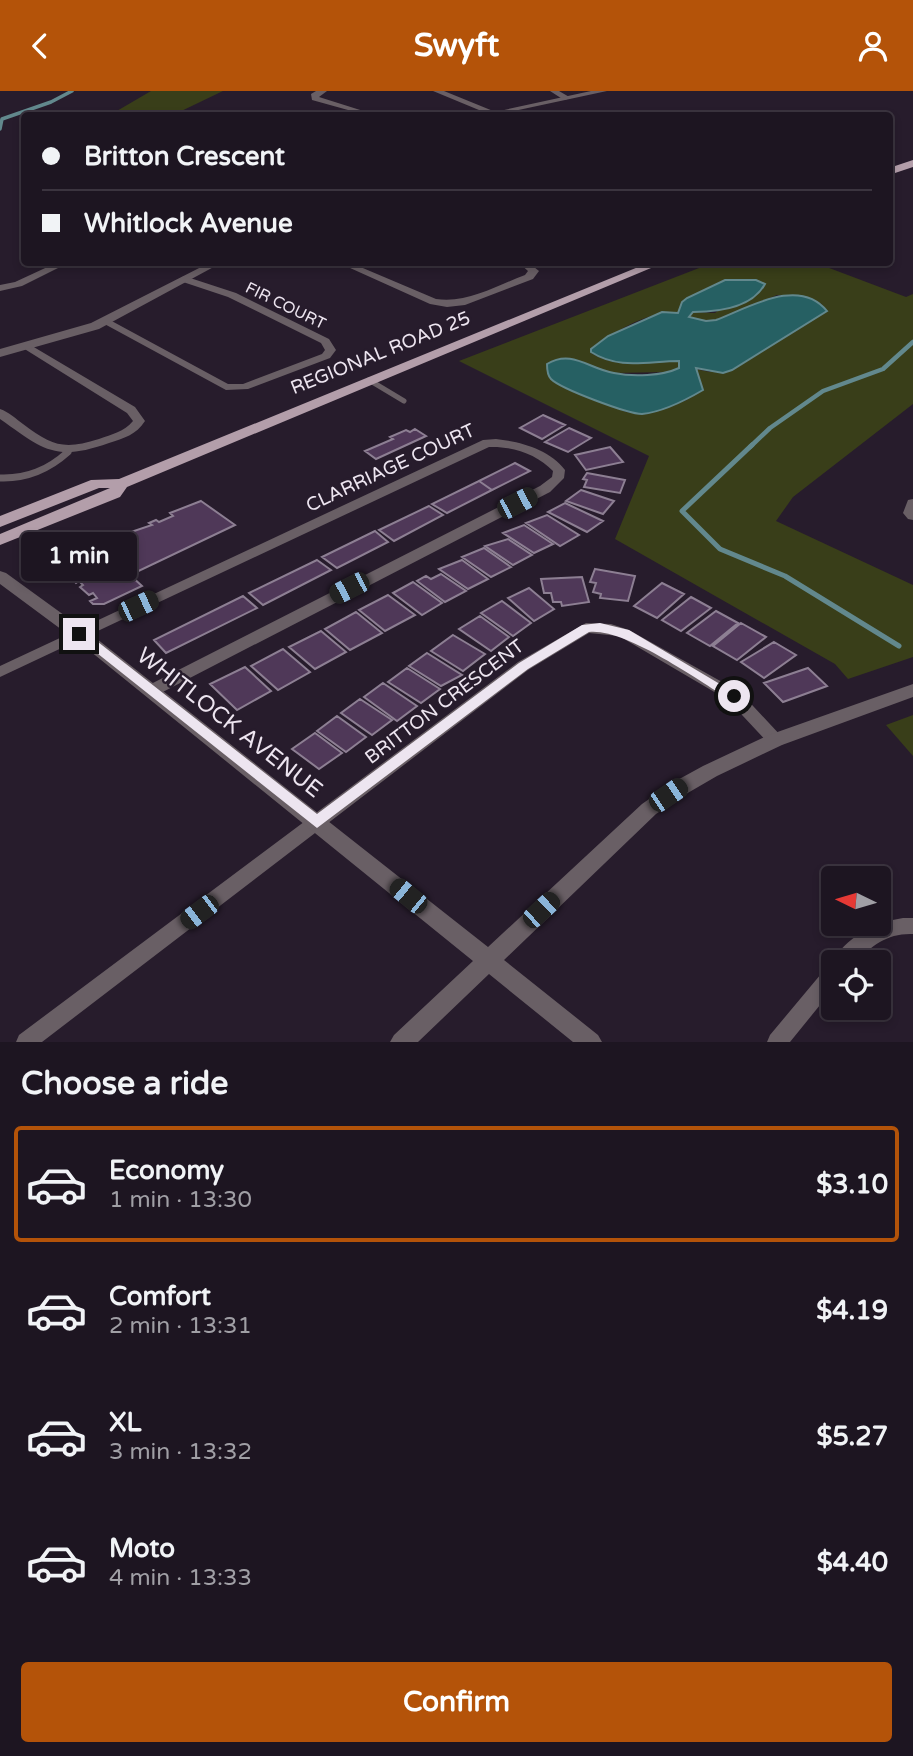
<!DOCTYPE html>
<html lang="en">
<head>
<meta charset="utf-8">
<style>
	body { margin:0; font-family:"Varela Round",sans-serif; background:#251e2a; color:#f1f3f6; height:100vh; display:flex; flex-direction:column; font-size:26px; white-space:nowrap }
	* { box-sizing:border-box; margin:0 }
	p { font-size:23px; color:#a09fa5 }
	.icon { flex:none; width:38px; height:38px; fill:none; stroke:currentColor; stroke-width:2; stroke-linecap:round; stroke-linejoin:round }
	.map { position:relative; height:951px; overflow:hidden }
	.sheet { display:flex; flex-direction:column; background:#1d1521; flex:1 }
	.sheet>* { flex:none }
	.banner { position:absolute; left:21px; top:21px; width:872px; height:154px; border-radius:7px; box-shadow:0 4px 10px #0003,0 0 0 2px #3b343f; display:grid; align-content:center; height:154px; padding:0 21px; background:#1d1521 }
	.needle { width:46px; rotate:275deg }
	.controls { position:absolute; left:821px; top:775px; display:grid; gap:14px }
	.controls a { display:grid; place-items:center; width:70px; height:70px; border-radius:7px; background:#1d1521; box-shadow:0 4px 10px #0003,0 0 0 2px #3b343f; font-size:35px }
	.end { position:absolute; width:32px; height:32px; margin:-16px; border:9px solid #ede5f0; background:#111; box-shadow:0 0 0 4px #111 }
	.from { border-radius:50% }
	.bubble { position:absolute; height:49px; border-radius:7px; background:#1d1521; box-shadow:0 4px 10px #0003,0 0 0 2px #3b343f; font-size:23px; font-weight:800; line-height:49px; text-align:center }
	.car { position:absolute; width:21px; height:42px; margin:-21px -10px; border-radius:9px; box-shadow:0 0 5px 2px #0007; background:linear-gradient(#222 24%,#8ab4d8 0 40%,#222 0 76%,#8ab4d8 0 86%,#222 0) }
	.banner b { display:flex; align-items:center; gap:24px; height:66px; font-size:26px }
	.banner b+b { border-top:2px solid #3b343f }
	.banner i { width:18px; height:18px; background:#f1f3f6 }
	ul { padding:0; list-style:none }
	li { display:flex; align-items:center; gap:21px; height:116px; margin:0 14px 10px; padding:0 7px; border:4px solid transparent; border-radius:7px }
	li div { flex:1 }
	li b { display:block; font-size:26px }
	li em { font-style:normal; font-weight:800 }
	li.on { border-color:#b45309 }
	li>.icon { width:63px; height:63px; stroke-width:1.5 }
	h2 { padding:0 21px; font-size:32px; line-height:84px }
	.cta { display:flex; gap:14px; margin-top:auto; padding:14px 21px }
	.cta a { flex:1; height:80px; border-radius:7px; background:#b45309; color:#fff; font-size:28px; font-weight:800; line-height:80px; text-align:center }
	header { display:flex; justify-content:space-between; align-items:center; height:91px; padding:0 21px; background:#b45309; color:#fff; font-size:32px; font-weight:800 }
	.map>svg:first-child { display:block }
	.green { fill:#393e19; fill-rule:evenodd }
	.water { fill:#266063; stroke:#62888d; stroke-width:2 }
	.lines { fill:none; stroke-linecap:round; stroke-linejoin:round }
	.stream-far2 { stroke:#62888d; stroke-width:3.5 }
	.stream-far1 { stroke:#62888d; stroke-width:4.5 }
	.stream { stroke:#62888d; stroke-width:5 }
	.building { fill:#4f3858; stroke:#8d7f93; stroke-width:2 }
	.service-far1 { stroke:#695f65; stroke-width:5 }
	.service { stroke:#695f65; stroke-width:7 }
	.minor { fill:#695f65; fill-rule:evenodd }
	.tertiary { fill:#695f65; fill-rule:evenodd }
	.primary { fill:#b39eaa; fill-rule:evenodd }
	.route { fill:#ede5f0 }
	.labels { text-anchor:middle; stroke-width:5; stroke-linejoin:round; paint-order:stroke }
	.far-street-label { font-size:16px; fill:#ede5f0; stroke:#271c2c }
	.street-label { font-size:19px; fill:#ede5f0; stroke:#271c2c }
	.near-street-label { font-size:23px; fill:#ede5f0; stroke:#271c2c }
</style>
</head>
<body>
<header><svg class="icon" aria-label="back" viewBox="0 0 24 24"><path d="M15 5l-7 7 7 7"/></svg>Swyft<svg class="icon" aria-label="person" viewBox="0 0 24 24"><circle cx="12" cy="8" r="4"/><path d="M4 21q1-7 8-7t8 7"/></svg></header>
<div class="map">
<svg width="913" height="951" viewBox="0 0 913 951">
	<rect width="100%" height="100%" fill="#271c2c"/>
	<path class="green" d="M151,0H223L173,24H110Z
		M712,172H816L906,206L913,203V313L793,406L776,430L913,494V566L848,588L835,573L615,448L649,365L459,270ZM725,189H756L715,222L692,221L688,226L706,230L716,229L777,204H792L822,213L710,281L695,278L687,309L643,323L626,321L552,289L613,282L669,281L679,276L680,270C648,270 619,279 591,262C613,240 647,220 679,222L682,211Z
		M913,624V665L886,634Z"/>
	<path class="water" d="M725,189H756L765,193C752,217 718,221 693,221L689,226L706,230L716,229C748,217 799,185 827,220L732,279L723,282L696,277L703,299C686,309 662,321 642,323C628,323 561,298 551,288C547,284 547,278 547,273C572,258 589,278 614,282C633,286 662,285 679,277V270C648,270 619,279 591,261V258L608,245L662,221L678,222L682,211L687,207Z"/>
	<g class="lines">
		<path class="stream-far2" d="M0,38L2,28L51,11L72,0"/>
		<path class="stream-far1" d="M750,356L770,337L823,300L883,278L913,251"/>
		<path class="stream" d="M752,354L682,420L720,458L785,485L899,555"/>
	</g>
	<path class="building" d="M543,324L565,334L542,348L520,337Z
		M569,337L591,347L568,361L545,351Z
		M415,338L426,345L376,368L365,360L393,348L390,346L406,339L410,341Z
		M610,356L623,371L586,379L575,364Z
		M515,372L530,380L492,399L479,390Z
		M587,382L625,389L620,402L584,396L587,389L583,388Z
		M479,390L492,399L447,422L432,413Z
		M581,399L614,410L603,423L566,410Z
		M201,410L235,434L130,484L142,495L104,513H93L90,510L97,507L93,502L89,504L80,496L83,494L79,490L76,492L67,483L71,481L67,478L63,480L58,475L63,473L59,469L111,446L114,450L122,447L119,445L152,434L149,432L156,429L159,431L173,425L170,422Z
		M565,412L603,430L587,441L548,421Z
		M429,415L443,424L394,450L379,439Z
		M547,424L579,444L560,455L526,432Z
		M524,434L553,453L534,462L503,442Z
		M375,440L388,451L337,477L322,466Z
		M508,448L532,464L513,474L485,455Z
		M484,457L511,476L491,486L462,466Z
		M317,469L331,479L263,514L249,502Z
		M462,469L488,488L468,498L439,478Z
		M595,478L635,485L628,510L600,507L601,503L593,501L596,492L590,491Z
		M441,483L466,500L445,511L417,490L426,485L431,488Z
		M582,486L589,511L562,515L561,511H553L551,502H544L541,488Z
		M413,491L442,512L422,524L393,502Z
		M662,492L684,503L657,527L634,515Z
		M529,497L554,518L534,530L508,507Z
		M388,504L415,524L385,540L359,519Z
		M243,505L257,517L166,562L154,549Z
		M691,506L711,517L681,540L662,529Z
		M502,510L531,532L513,545L481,522Z
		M716,520L738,532L710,555L687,542Z
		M356,521L382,542L350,559L325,538Z
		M480,525L509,546L491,560L459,538Z
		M741,532L766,546L737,569L713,555Z
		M321,540L346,561L315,578L289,556Z
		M453,544L485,563L463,580L431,560Z
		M774,551L796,564L764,587L741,571Z
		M283,558L310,581L278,599L251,575Z
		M427,562L462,584L441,595L409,575Z
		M245,576L271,600L237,619L210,593Z
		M407,577L440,598L421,612L388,591Z
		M808,577L827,595L783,611L764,592Z
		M383,592L417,615L397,630L364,606Z
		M360,608L392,629L372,644L341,622Z
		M337,625L366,646L346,661L317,640Z
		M315,642L342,662L319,678L292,658Z"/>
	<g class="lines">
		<path class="service-far1" d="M369,289L404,310"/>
		<path class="service" d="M0,387C27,388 48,379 68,361"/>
		<path class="minor" d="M316,0H327L319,6L376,24H366L312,9L311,3Z
			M433,0H444L498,22L491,24Z
			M550,0H559L571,7L564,9Z
			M56,172H68L22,195L0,200V194L15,191Z
			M339,172H351L436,208C467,213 498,194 525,184L528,180L519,172H529L539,180L533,188L465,214L447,216L430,213Z
			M184,185L236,202L329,248L336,259L330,267L248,298L226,299L99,230L100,228H108L228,293H243L322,263L325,259L321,252L228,206L180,190L179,188Z
			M27,252L135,316L145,330C136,344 124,347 109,352C55,371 44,359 0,328V318C9,321 16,328 23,333C52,355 64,359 99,348C112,343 124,341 133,330L127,322L23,257V253Z
			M496,348C521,351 549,358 565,379L564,387L550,401L157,604H145L143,600L145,596L540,395L552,386L553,380C537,363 512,355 489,356L0,586V575L483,349Z
			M913,408V429L908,428L903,422L908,409Z
			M586,532L611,533L629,539L740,601L782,646L784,650L782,654H770L728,609L619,545L589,542L528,579L42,951H16L19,944L518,571Z
			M903,827H913V843C888,842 872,854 855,872H833V874L832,872C844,847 876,831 903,827Z
			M833,874V898L790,951H767L770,944L826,877Z"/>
		<path class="tertiary" d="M591,0H607L495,24H481Z
			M209,172H221L99,238L0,266V258L91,232Z
			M0,480L6,482L97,548L488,856L642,713L672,692L703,675L769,644L913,593V606L782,654L717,685L686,703L656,723L504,869L598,944L602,951H573L489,883L418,951H390L394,944L473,870L85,556L0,493Z"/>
		<path class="primary" d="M913,69V76L889,84V77Z
			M648,172H663L127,396L120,406L0,454V443L110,397H99L0,436V425L91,389L119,388Z"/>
	</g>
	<path class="route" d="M600,532L629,539L740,605L734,609L729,608C696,588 625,537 589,541L528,578L317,737L73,543L75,540H84L317,723L519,572L582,534Z"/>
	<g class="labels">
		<g class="far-street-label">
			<text transform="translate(286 214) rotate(26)" y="6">FIR COURT</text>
		</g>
		<g class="street-label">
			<text transform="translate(380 261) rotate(-22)" y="7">REGIONAL ROAD 25</text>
			<text transform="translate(390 376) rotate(-25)" y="7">CLARRIAGE COURT</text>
			<text transform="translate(444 610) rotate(-37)" y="7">BRITTON CRESCENT</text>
		</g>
		<g class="near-street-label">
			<text transform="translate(230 631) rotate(38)" y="8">WHITLOCK AVENUE</text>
		</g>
	</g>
</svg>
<div class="controls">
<a><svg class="needle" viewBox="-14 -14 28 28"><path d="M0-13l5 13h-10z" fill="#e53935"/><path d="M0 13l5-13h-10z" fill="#a09fa5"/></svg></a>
<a><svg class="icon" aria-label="locate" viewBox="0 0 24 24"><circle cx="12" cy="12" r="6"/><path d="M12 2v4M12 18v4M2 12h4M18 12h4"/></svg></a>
</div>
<i class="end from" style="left:734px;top:605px"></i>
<i class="end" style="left:79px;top:543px"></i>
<div class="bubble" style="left:21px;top:441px;width:116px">1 min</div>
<i class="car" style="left:517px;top:412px;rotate:63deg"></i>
<i class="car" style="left:349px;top:497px;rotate:243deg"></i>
<i class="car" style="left:138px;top:515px;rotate:65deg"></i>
<i class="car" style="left:668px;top:704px;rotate:56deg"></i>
<i class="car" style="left:408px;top:805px;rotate:309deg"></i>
<i class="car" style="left:541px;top:819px;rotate:47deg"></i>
<i class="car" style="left:199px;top:821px;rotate:233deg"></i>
<div class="banner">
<b><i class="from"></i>Britton Crescent</b>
<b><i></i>Whitlock Avenue</b>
</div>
</div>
<section class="sheet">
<h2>Choose a ride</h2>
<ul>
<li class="on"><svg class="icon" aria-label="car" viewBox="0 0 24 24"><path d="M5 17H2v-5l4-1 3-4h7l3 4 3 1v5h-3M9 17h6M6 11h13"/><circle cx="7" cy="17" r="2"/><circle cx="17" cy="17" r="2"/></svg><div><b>Economy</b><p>1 min · 13:30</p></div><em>$3.10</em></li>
<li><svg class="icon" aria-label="car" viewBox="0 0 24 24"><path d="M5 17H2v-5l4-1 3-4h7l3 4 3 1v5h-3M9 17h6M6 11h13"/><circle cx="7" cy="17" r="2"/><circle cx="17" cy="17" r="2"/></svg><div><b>Comfort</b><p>2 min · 13:31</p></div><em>$4.19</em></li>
<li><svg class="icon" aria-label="car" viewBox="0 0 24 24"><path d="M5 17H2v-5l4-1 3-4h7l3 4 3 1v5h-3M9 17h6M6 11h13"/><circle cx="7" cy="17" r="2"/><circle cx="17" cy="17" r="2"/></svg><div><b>XL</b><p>3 min · 13:32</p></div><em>$5.27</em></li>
<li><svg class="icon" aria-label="car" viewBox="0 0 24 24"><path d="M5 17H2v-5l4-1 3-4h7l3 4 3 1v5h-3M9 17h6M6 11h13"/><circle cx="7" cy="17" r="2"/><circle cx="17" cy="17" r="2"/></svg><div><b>Moto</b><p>4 min · 13:33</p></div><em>$4.40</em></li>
</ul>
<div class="cta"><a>Confirm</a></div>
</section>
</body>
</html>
